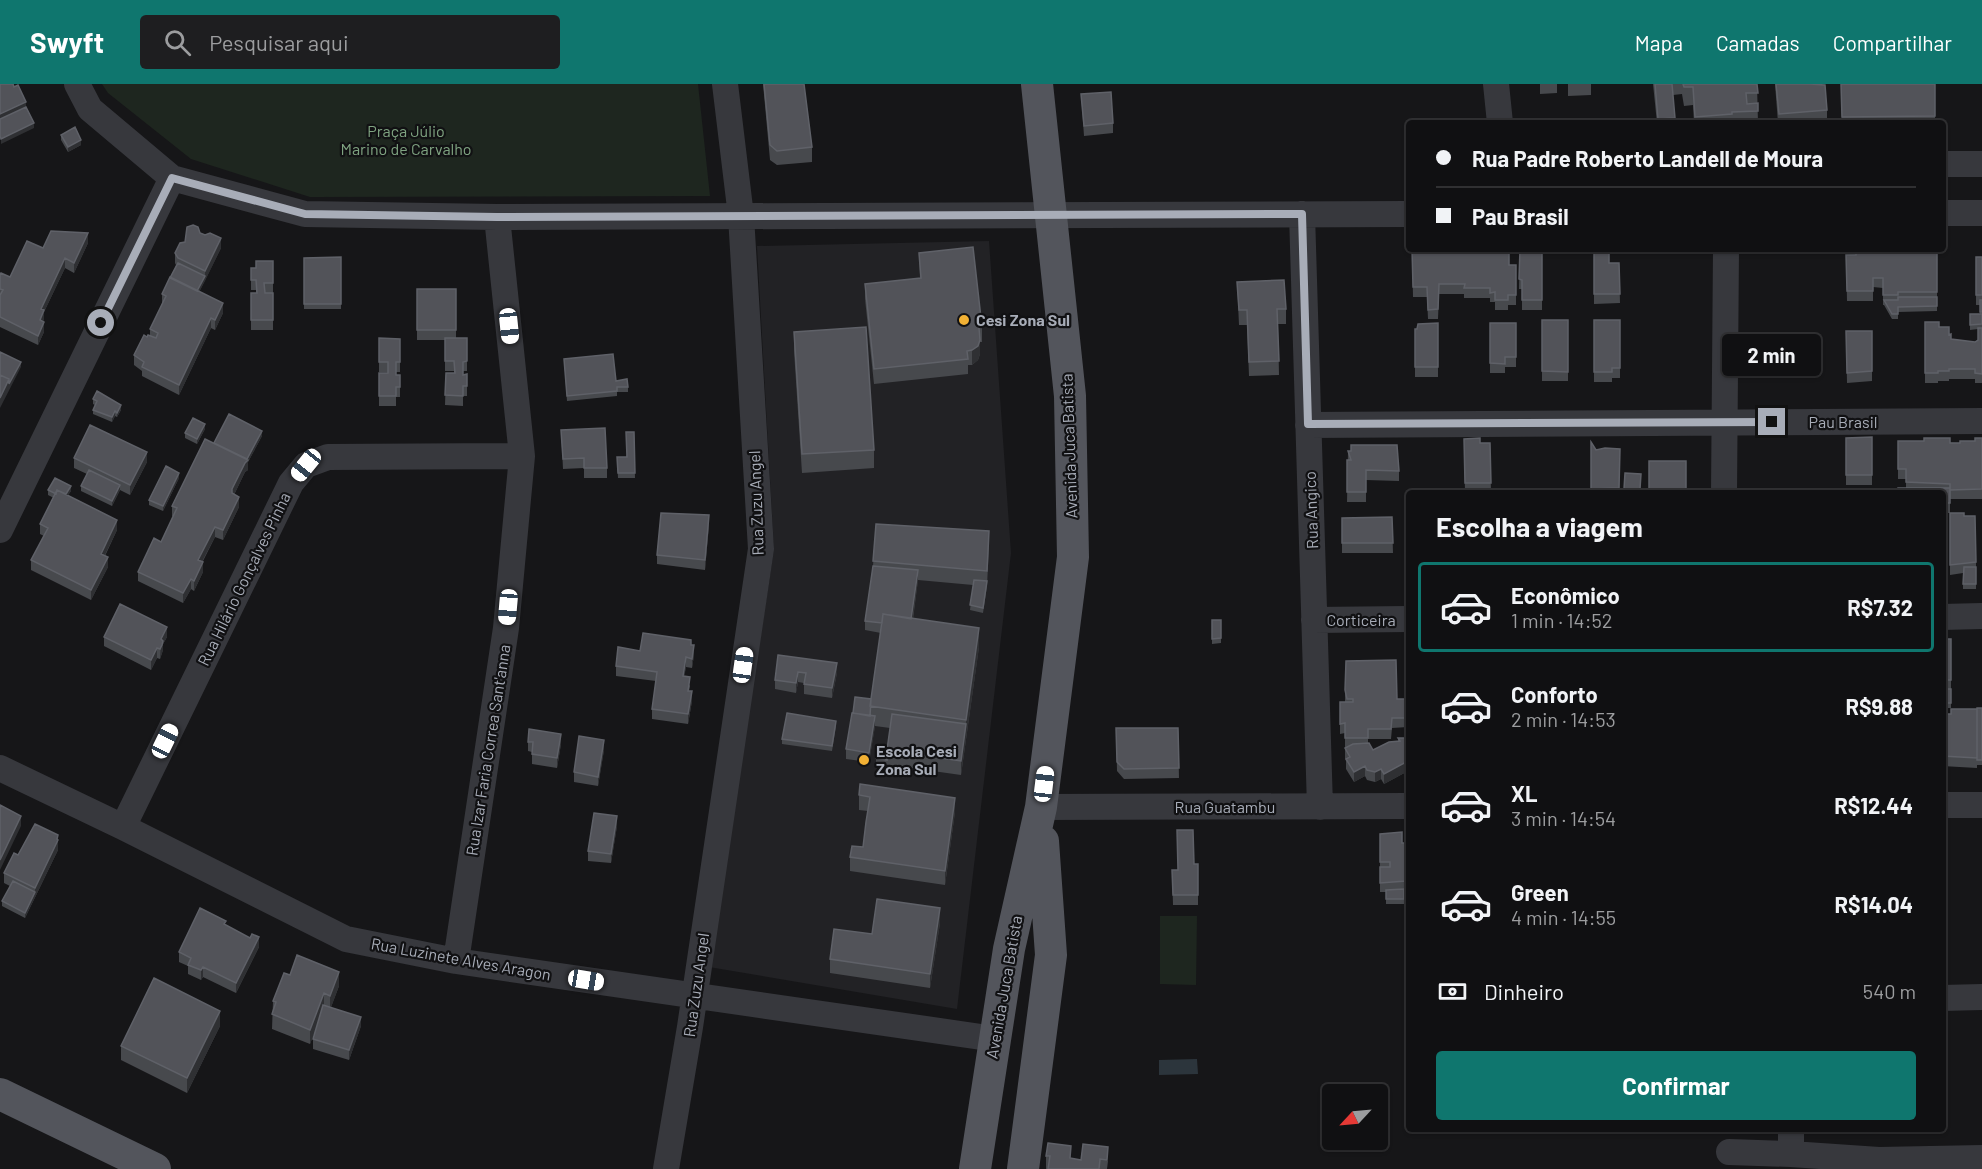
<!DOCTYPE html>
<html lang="pt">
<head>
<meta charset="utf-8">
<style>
	body { margin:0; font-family:Barlow,sans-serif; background:#1e1e20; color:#f1f3f6; height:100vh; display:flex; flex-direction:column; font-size:22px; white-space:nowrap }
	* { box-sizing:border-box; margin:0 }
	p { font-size:20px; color:#9c9d9f }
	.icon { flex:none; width:33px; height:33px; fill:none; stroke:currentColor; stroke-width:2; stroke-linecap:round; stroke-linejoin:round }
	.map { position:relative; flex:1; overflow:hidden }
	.details { position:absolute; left:1406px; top:406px; width:540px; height:642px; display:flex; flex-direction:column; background:#101012; border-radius:6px; box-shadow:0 2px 4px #0004,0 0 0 2px #303032 }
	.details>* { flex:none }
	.guide { position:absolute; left:1406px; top:36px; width:540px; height:132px; border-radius:6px; box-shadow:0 2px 4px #0004,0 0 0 2px #303032; display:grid; align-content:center; height:132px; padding:0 30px; background:#101012 }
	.needle { width:39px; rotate:244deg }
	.buttons { position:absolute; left:1322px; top:1000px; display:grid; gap:12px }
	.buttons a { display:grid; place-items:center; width:66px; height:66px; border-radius:6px; background:#101012; box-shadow:0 2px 4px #0004,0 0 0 2px #303032; font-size:30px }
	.end { position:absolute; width:27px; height:27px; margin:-14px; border:8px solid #a8adb8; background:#111; box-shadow:0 0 0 3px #111 }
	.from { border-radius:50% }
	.bubble { position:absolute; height:42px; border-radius:6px; background:#101012; box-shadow:0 2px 4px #0004,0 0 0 2px #303032; font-size:20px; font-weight:700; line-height:42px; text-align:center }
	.car { position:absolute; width:18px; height:36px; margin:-18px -9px; border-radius:8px; box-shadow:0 0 4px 2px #0007; background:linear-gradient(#fff 24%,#345 0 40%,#fff 0 76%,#345 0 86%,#fff 0) }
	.guide b { display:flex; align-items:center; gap:21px; height:57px; font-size:22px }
	.guide b+b { border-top:2px solid #303032 }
	.guide i { width:15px; height:15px; background:#f1f3f6 }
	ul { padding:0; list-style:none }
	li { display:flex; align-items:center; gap:18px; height:90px; margin:0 12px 9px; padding:0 18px; border:3px solid transparent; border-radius:6px }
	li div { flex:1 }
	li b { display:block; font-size:22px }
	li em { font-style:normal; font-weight:700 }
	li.active { border-color:#0f766e }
	li>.icon { width:54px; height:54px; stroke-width:1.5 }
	h2 { padding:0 30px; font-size:27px; line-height:72px }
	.pay { display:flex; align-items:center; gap:15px; height:66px; padding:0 30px; font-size:22px }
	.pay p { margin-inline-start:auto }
	.action { display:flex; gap:12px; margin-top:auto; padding:12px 30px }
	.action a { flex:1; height:69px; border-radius:6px; background:#0f766e; color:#fff; font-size:24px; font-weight:700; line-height:69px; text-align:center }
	header { display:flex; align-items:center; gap:36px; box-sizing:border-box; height:84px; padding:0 30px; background:#0f766e; color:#fff }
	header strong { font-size:28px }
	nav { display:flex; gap:33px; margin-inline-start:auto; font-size:21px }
	.search { width:420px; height:54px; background:#1e1e20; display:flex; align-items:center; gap:15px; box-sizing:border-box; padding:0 21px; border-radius:6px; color:#9c9d9f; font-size:22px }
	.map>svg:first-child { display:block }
	.built { fill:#222225 }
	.green { fill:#1e261f }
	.water { fill:#2c353c }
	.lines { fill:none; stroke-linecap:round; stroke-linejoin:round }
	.minor { stroke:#37383d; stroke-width:26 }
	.major { stroke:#53555c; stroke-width:32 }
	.wall { fill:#47494d }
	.shaded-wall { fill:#2f3033 }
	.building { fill:#525359; stroke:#5f6168; stroke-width:1.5 }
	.route { stroke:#a8adb8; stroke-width:8 }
	.poi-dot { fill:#f2b134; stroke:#111113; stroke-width:2 }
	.labels { text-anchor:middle; stroke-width:4.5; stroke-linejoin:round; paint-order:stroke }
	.park-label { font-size:16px; fill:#7fa381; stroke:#111113 }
	.poi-label { font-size:16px; font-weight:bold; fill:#a8adb8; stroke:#111113; text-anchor:start }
	.street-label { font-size:16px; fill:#a8adb8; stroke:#111113 }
</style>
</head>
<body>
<header>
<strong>Swyft</strong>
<div class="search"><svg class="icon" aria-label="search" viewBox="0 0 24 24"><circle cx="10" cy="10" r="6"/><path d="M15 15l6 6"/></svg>Pesquisar aqui</div>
<nav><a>Mapa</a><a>Camadas</a><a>Compartilhar</a></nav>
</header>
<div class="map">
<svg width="1982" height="1085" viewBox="0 0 1982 1085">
	<rect width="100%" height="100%" fill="#161618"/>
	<path class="built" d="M989,157L1011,469L957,925L709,883L774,466L757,162Z"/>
	<path class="green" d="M102,0H698L710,112L310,113L191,75L108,9Z
		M1160,832H1197L1196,901L1160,900Z"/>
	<path class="water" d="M1197,975L1198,990L1159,991V976Z"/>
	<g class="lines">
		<path class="minor" d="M77,0L90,25L172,94L305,130L497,133L1408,130
			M1496,0L1500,39
			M1942,80H1982
			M1942,129H1982
			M1302,130L1320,723
			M1308,341L1982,337
			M1724,410L1726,165
			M0,446L172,94
			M1942,533L1982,532
			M1314,536L1408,535
			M0,684L123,743L346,855L456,877L995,955
			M1942,721H1982
			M1041,723L1408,722
			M123,743L291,399L306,381L328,373L522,372
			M456,877L506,544L522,372L497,133
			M1942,914L1982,913
			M1729,1068L1791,1070L1879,1076L1982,1074
			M1791,1070V1046
			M666,1085L690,943L761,465L741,132L725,0"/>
		<path class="major" d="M0,1010L155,1085
			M975,1085L1009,865L1041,723L1073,473L1070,312L1037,0
			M1023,1085L1051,871L1043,757"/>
	</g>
	<path class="wall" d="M763,0H804L812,63V78L777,81L770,76Z
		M1540,0H1557V9L1540,10Z
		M1568,0H1591V11L1568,12Z
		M1653,0H1757L1758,39H1694L1693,21L1684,22L1682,10L1673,11L1675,39H1657Z
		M1775,0H1815L1827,26V39H1778Z
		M1841,0H1935V39H1842Z
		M1081,10L1113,39V49L1084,52Z
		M61,51L81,61L68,68L61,56Z
		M200,149L221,164L199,208L223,229L215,246L211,244L179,311L142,292V287L134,281V271L147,253L150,251V245L162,220V210L176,181L175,179V169L185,158Z
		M88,159L74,189L65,184L44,228L43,238L44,248L38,261L0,243V191L10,193L43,164Z
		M1412,165L1489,166L1509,181H1516V221H1508V226H1495V218H1490V214H1464V210H1439L1438,235H1428L1427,213H1413Z
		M1520,165H1542V226H1522V205H1519Z
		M1594,165L1609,179H1619L1620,219L1594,220Z
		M1937,165V227L1898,228V235H1892L1884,221H1883V204L1873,203V217H1847L1846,171Z
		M919,169L982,243V258H980V270L978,276L972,281H968V290L874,300L865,215V200L920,195Z
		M341,173V225H304V174Z
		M1976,173H1982V299H1975V295H1949V297H1938V299H1925V238L1939,243L1949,251L1951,255L1975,258L1978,256V245L1970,246V230H1980V221H1976Z
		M273,177V209H265H273V246H251V209H256V206H251V184H256Z
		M1237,198L1286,225V240H1278L1279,291L1249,292L1247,241H1239Z
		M417,205H456V254H467V287H463V291L467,290V312H463V322L445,321L446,289H454V287H445V256H417Z
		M1542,236H1568V297H1542Z
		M1594,236H1620V294H1612V298H1594Z
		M1438,239V293H1415V245Z
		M1490,239H1516V283H1505V289H1490Z
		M1846,247H1872V297L1847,299Z
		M794,248L874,366V384L802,389L794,267Z
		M379,254L400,255V288H396V291H400V313H396V322H379V289H388V288H379Z
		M564,275L616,297L628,296V308H617V312L567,317Z
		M93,315L121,326L117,333L115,332L112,338L93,330V326L95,321L93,320Z
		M205,345L197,360L185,354V349Z
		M561,346L607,384V394H584V384L563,385Z
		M634,348L635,394H618L617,373H626Z
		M262,352L248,378V386L245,388L234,411L239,423L223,456L215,453L203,477V488L194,507L191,505L183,519L138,497V488L161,458L173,432H172V422L214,359Z
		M1872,353V401H1846V354Z
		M1982,354V415H1950V429L1964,432L1976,478V505H1963V489L1950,491V429H1946L1947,443H1942V410L1906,404V395H1898V357L1960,359L1975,357Z
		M1464,355L1480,359H1490L1491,408L1465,409Z
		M1591,358L1596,366L1620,365L1619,410H1591Z
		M1348,367L1399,387V397L1366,396V418H1347Z
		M74,374L147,378L130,411L120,406L112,422L81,407V402L87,390L74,384Z
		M1625,389L1641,390L1640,410H1624Z
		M179,394L163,427L149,421V416Z
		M48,406L71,407L68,411L117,446L105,472L108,483L91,516L31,486V476L44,452L40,450V440L54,414L48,411Z
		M1392,433L1393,469H1342V434Z
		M876,440L989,461L987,502L983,529L970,526L973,501L918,496L913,535L979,563L961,691L876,679V674L887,665L890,644L875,642L869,678L846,675V665L871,615L881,549L865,546V537L873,482Z
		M709,441L705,486L657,480V471Z
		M1212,536H1221V559L1212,560Z
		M104,553H167L163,560V566L160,575L157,574L151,586L104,562Z
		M1942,555H1951V624H1942Z
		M691,561L694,571L692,584L686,583L684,592L690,602L689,607L692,617L688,640L652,635V625L656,597L616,592V582L640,567Z
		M778,571L837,589L832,614L804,610V599L798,598L796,609L775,605V596Z
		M1345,606L1397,615H1408V643L1392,644L1391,655H1368V659L1373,666L1398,658V654H1408V687L1384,700L1381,695L1375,698L1367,696L1365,692L1354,698L1346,685V677L1345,674V649L1340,650V618H1345Z
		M1982,624V681H1977V684L1942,682V630H1951Z
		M836,642L832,667L782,660V655Z
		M1116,644H1178L1179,694L1124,695L1117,687Z
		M528,658L561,660L557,684L532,680V668L528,667Z
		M604,666L598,702L574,698V688Z
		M859,711L955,728L945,801L850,787V773L863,763L868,727L859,726Z
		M617,742L611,779L588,777V767Z
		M1380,750L1402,759H1406V807H1404V820H1386V808H1380Z
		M58,751V766L25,834L2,822V817L10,802L4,799V789L18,771Z
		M1194,780H1198V821H1173L1172,786H1178Z
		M940,839L930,904L830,889V875Z
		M226,842L259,863L236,909L203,893L201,896L188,890V882L179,878V868Z
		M290,891L339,902L331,923L361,942L349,976L313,965V955L316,943L310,960L272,945L273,917Z
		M220,942L187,1009L121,976V962Z
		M1083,1060L1108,1077L1107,1085H1046V1072L1081,1076Z"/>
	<path class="shaded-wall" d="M26,18V28L0,40V30Z
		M34,39V44L1,60V55Z
		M81,56V61L68,68V63Z
		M88,149V159L74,189V179Z
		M221,154V164L205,197V187Z
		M65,174V184L44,228V236L40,246V236L41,225Z
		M205,192V197L195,216V211Z
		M223,219V229L215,246V236Z
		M211,234V244L179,311V301Z
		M44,238V248L38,261V252Z
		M980,256V270L978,276L972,281V266Z
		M21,278V283L0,324V314L9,295Z
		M121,321V326L117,333V329Z
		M115,327V332L112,338V333Z
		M205,340V345L197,360V355Z
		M262,347V352L248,378V386L245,388L232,415V405Z
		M147,368V378L130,411V401Z
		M179,389V394L163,427V422Z
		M120,401V406L112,422V417Z
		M71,402V407L64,418V413Z
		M239,413V423L223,456V446Z
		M709,431V441L705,486V476Z
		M117,436V446L101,479V470Z
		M215,443V453L198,485V476Z
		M108,473V483L91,516V506Z
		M203,478V488L194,507V497Z
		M918,486V496L910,553V543Z
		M191,495V505L183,519V509Z
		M167,543V553L163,560V566L160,575L161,555Z
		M979,544V563L961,691V677L966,643V636Z
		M694,561V571L692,584V575Z
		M157,564V574L151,586V576Z
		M686,573V583L683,601V592Z
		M837,579V589L832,614V604Z
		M798,588V598L796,609V599Z
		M692,607V617L688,640V630Z
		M875,632V642L869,678V669Z
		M561,650V660L557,684V674Z
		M604,656V666L598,702V693Z
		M1408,677V687L1384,700V690Z
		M1365,682V692L1354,698V688Z
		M1381,685V695L1375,698V688Z
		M955,714V728L945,801V787Z
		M21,732V742L0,786V776Z
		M617,732V742L611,779V770Z
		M58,751V766L25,834V829L35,809V804Z
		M940,824V839L930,904V890Z
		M259,853V863L236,909V899Z
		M203,883V893L201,896V886Z
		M339,888V902L330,926V912Z
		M324,909V924L310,960V946Z
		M220,927V942L187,1009V994Z
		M361,933V942L349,976V966Z"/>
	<path class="building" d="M0,0H13L14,3L18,1L26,18L0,30Z
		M764,0H804L812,63L777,67L770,61Z
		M1655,0H1672L1675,34L1658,35Z
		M1683,0H1757L1758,9H1746L1747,20L1758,19V27L1732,28V30L1695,33L1693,3H1684Z
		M1776,0H1810L1825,1L1827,26L1779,30Z
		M1841,0H1935V32L1842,33Z
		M1111,8L1113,39L1084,42L1081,10Z
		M26,23L34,39L1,55L0,52V35Z
		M75,43L81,56L68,63L61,51Z
		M193,141L198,143L200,149L205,151L210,149L221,154L205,187L178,174L175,169L180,159L185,158L187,143Z
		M51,147L88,149L74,179L65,174L41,225L44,226L40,236L44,238L38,252L0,233V211L3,206L0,205V191L1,189L10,193L27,157L43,164Z
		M973,163L982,243L979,244L980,256L978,262L972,266L967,267L968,275L874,285L865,200L921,194L919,169Z
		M1412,165H1489V166H1509V181H1516V211H1508V216H1495V208L1490,209V204H1464L1465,200H1439L1438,225L1428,226L1427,203H1413Z
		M1520,165H1542V216H1522V196L1519,195Z
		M1594,165H1609V179H1619L1620,210H1594Z
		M1856,165H1937V208H1898V211H1883V194H1873V207H1847L1846,171H1856Z
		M341,173V220H304V174Z
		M1976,173H1982V211H1976Z
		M256,177H273V199H264L265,209H273V236H251V209H257L256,196H251V184H256Z
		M178,179L205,192L197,207L170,194Z
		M170,193L223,219L215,236L211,234L179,301L142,283L144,278L134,271L144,251L147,253L148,251L156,254L158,249L150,245L166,212L162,210Z
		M1284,196L1286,225H1277L1279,277L1249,278L1247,226H1239L1237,198Z
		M417,205H456V246H417Z
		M1898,213H1937V222L1898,223V230H1892L1884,216H1898Z
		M1980,216H1982V228H1980Z
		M1970,230H1982V240L1970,241Z
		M1542,236H1568V288L1542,287Z
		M1594,236H1620V284H1612V288H1594Z
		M1925,238H1939V243H1949V251L1951,250V255L1975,258L1978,256V244H1982V290L1975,289V285H1949V287H1938V289H1925Z
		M1438,239V283H1415V245H1417L1418,240Z
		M1490,239H1516V273H1505V280L1490,279Z
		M866,243L874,366L802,370L794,248Z
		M1846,247H1872V287L1847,289Z
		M379,254L400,255V278H396V291H400V303H396V312H379V289H388V278H379Z
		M445,254H467V277L463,278V291L467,290V302H463V312L445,311L446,289H455L454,277H445Z
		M0,268L21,278L9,300V295L0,291Z
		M613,270L616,297L627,295L628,303H617V307L567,312L564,275Z
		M0,291L9,295L0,314Z
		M97,307L121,321L117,329L115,327L112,333L93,326L97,317L93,315Z
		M229,330L262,347L247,375L214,359Z
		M193,334L205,340L197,355L185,349Z
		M90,341L147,368L130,401L74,374Z
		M605,344L607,384H584V374L563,375L561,346Z
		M626,348H634L635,389H618L617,373H627Z
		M1872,353V391H1846V354Z
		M1480,354V359H1490L1491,399H1465L1464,355Z
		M1924,354H1950V359H1960V357H1975V354H1982V405L1950,406V400L1906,398V385H1898V357H1924Z
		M205,355L248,376L245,379L232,405V409L239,413L223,446L215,443L198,476L203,478L194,497L191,495L183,509L138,488L154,454L161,458L177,424L172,422Z
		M1591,358L1596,366L1605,364L1620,365L1619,404L1591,405Z
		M1351,361H1397L1399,387L1366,386V408H1347V376H1351L1348,367H1351Z
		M1649,377H1686V410H1649Z
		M166,382L179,389L163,422L149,416Z
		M89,386L120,401L112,417L81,402Z
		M1625,389L1641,390L1640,405H1624Z
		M55,394L71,402L66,410L57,406L56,410L48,406Z
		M1898,404H1950V419H1942V410H1898Z
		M57,406L117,436L101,470L108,473L91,506L31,476L48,444L40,440Z
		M1872,407V410H1847V408Z
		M1942,428H1946L1947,438H1942Z
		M661,429L709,431L705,476L657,471Z
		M1950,429H1964V432H1975L1976,478L1950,481Z
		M1392,433L1393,459H1342V434Z
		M876,440L989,447L987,487L873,477Z
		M873,482L918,486L911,535L883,530L882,539L865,537Z
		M1964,483H1976V500H1963Z
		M974,496L987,497L983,524L970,521Z
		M120,520L167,543L161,555L163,557L162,561L160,565L157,564L151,576L104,553Z
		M883,530L979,544L966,636L870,622Z
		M1212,536H1221V554L1212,555Z
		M643,549L691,556V561H694L692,575L686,573L683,592L690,593L688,607H692L688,630L652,625L657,588L616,582L618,563L640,567Z
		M1942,555H1951V596H1942Z
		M778,571L837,579L832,604L804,600L806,589L798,588L796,599L775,596Z
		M1396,576L1397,615H1408V634H1392L1391,645H1368V654H1345V639L1340,640V618H1353V615H1347L1345,606L1346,577Z
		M1942,605H1951V619H1942Z
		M855,613L871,615L870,632L853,629Z
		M1977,624H1982V676H1977Z
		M1951,625H1977V674L1942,672V630H1951Z
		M787,629L836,637L832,662L782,655Z
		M852,629L875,632L869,669L846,665Z
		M892,630L966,640L961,677L887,666Z
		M1116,644H1178L1179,684L1124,685L1117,678Z
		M529,645L561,650L557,674L532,670L533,658H528Z
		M579,652L604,656L598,693L574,688Z
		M1398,654H1408V677L1384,690L1381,685L1375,688L1367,686L1365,682L1354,688L1346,675L1350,673L1345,664L1353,660L1369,659L1373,666L1389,658L1400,657Z
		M878,663L887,665V676L876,674Z
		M860,700L955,714L945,787L850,773L852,762L863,763L866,738L870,713L859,711Z
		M0,721L21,732L0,776Z
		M594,729L617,732L611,770L588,767Z
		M35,740L58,751L57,755L58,756L35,804L4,789L14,769L18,771Z
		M1177,746H1193L1194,780H1198V811H1173L1172,786H1178Z
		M1402,748V759H1406V797L1380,799V783H1390V778H1380V750Z
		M13,797L35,808L25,829L2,817Z
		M1404,805V815H1386V806Z
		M877,815L940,824L930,890L830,875L834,845L872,850Z
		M200,824L226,837L224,840L250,854L252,850L259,853L236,899L203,883L201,886L188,881L191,874L179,868Z
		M297,871L339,888L330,912L324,909L310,946L272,930L276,918L273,917L284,889L290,891Z
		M154,894L220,927L187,994L121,962Z
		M323,921L361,933L349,966L313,955Z
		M1048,1059L1071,1062L1070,1074L1081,1076L1083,1060L1108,1063L1107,1076L1100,1075L1099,1085H1048L1050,1072H1046Z"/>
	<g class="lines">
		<path class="route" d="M101,239L172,94L305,130L497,133L1302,130L1308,340L1772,338"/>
	</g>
	<g class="poi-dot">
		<circle cx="964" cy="236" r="6"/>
		<circle cx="864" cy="676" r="6"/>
	</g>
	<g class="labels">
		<g class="park-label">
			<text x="406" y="53">Praça Júlio<tspan x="406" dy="18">Marino de Carvalho</tspan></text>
		</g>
		<g class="poi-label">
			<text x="976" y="242">Cesi Zona Sul</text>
			<text x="876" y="673">Escola Cesi<tspan x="876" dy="18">Zona Sul</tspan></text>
		</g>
		<g class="street-label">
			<text x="1843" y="344">Pau Brasil</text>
			<text transform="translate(1069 362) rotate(-92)" y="6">Avenida Juca Batista</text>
			<text transform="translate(756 419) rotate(-92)" y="6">Rua Zuzu Angel</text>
			<text transform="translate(1311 426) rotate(-92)" y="6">Rua Angico</text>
			<text transform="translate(244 495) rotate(-64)" y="6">Rua Hilário Gonçalves Pinha</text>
			<text x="1361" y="542">Corticeira</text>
			<text transform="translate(488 666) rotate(-81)" y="6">Rua Izar Faria Correa Sant'anna</text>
			<text x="1225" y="729">Rua Guatambu</text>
			<text transform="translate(461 875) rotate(10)" y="6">Rua Luzinete Alves Aragon</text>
			<text transform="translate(696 901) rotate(-82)" y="6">Rua Zuzu Angel</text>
			<text transform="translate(1004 903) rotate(-80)" y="6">Avenida Juca Batista</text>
		</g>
	</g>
</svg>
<div class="buttons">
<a><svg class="needle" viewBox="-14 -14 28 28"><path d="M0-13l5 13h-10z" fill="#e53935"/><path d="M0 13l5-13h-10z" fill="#9c9d9f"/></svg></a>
</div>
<i class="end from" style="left:101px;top:239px"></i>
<i class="end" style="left:1772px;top:338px"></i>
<div class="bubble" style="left:1722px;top:250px;width:99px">2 min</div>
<i class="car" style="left:509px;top:242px;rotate:174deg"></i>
<i class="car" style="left:306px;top:381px;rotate:219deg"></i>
<i class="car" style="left:508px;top:523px;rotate:185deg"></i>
<i class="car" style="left:743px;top:581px;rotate:8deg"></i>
<i class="car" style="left:165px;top:657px;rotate:26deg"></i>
<i class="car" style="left:1044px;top:700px;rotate:7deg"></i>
<i class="car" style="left:586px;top:896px;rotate:99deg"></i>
<div class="guide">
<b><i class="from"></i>Rua Padre Roberto Landell de Moura</b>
<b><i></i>Pau Brasil</b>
</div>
<section class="details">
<h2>Escolha a viagem</h2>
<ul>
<li class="active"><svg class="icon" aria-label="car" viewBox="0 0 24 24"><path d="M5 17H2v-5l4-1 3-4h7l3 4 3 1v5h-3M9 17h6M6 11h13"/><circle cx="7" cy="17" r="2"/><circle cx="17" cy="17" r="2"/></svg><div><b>Econômico</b><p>1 min · 14:52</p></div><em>R$7.32</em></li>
<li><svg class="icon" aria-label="car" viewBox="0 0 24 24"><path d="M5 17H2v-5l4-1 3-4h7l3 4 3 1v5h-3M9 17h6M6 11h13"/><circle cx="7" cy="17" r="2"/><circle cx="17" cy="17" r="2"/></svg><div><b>Conforto</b><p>2 min · 14:53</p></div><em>R$9.88</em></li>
<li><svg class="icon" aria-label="car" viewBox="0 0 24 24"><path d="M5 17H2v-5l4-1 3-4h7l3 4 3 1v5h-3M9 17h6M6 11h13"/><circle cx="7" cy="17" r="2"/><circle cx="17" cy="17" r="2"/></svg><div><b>XL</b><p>3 min · 14:54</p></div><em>R$12.44</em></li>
<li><svg class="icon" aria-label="car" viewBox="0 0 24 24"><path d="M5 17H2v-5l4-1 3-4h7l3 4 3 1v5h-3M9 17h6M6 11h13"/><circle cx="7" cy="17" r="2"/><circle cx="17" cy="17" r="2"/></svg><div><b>Green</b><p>4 min · 14:55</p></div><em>R$14.04</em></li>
</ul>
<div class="pay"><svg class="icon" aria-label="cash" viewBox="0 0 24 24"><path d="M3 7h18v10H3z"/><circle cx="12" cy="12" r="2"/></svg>Dinheiro<p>540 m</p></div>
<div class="action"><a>Confirmar</a></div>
</section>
</div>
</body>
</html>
